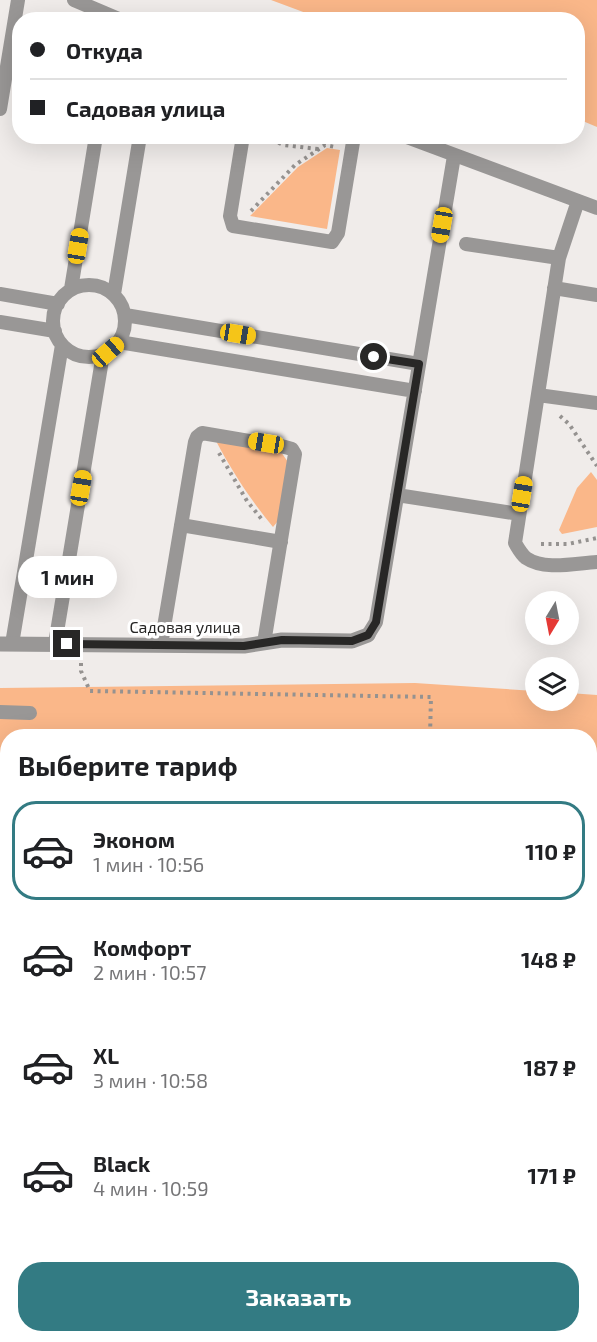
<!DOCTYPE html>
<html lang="ru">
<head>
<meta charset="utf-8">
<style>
	body { margin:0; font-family:"Exo 2",sans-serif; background:#f2f2f2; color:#202124; height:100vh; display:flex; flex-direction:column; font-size:22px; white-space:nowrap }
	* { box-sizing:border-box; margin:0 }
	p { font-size:20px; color:#757577 }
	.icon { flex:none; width:33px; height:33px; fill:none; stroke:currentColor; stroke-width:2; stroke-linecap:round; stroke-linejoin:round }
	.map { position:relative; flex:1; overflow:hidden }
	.panel { position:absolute; left:0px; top:729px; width:597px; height:614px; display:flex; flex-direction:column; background:#fff; border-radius:24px 24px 0 0; box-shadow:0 6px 24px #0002 }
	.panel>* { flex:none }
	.guide { position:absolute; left:12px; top:12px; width:573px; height:132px; border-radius:24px; box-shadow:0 6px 24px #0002; display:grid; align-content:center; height:132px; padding:0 18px; background:#fff }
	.needle { width:39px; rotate:190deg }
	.buttons { position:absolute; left:525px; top:591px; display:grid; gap:12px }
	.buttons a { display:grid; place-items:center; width:54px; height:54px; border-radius:50%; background:#fff; box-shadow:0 6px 24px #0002; font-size:30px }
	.end { position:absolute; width:27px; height:27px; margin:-14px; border:8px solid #282726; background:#fff; box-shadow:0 0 0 3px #fff }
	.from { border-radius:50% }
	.bubble { position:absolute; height:42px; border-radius:21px; background:#fff; box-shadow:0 6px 24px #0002; font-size:20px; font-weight:700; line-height:42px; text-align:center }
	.car { position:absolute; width:18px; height:36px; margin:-18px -9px; border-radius:8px; box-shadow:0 0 4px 2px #0007; background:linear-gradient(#f5c518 24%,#345 0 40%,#f5c518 0 76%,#345 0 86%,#f5c518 0) }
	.guide b { display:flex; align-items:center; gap:21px; height:57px; font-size:22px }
	.guide b+b { border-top:2px solid #e0e0e0 }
	.guide i { width:15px; height:15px; background:#202124 }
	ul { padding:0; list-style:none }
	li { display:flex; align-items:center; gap:18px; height:99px; margin:0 12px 9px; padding:0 6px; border:3px solid transparent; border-radius:24px }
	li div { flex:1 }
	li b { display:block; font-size:22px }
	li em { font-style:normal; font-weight:700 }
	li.selected { border-color:#337b83 }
	li>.icon { width:54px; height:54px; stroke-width:1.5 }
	h2 { padding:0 18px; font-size:27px; line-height:72px }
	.button { display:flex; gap:12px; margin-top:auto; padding:12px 18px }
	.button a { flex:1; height:69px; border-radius:24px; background:#337b83; color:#fff; font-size:24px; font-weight:700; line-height:69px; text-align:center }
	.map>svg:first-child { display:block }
	.green { fill:#fab789; fill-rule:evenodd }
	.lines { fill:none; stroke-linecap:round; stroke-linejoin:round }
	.stream { stroke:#e4935a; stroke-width:7 }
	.path { stroke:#959290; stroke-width:4; stroke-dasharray:3 4.5; stroke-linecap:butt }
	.lane { stroke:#999796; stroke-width:14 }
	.street { stroke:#999796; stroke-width:15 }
	.route { stroke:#282726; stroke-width:8 }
	.labels { text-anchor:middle; stroke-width:6; stroke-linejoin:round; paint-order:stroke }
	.street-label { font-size:16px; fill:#282726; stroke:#fff }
</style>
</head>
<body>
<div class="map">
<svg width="597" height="1342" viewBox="0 0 597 1342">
	<rect width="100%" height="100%" fill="#f0ecea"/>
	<path class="green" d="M271,0H597V127L578,119V20L322,19Z
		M327,148L340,150L327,229L250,216L298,167Z
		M216,441L281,452L288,462L278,521L273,527C250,499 233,473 216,441Z
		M591,472L597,480V527L562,534L559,530L577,488Z
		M415,683L535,691L536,700H568L569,693L597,695V1342H0V688ZM8,736H590V1335H8Z"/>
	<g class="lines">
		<path class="stream" d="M590,949L597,945
			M272,1342L277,1335"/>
		<path class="path" d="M265,136L283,145L318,149
			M251,211L295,165L325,145L335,147
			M560,416L569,424L597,466
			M219,453L247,501L264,522
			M541,544H568L597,538
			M81,663V671L90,691L431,697L430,736
			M590,1244L597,1254"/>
		<path class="lane" d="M74,0L121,20
			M0,109L18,0
			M243,136L230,216L233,226L332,242L338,233L354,136
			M404,136L597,208
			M578,201L559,258L515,543C518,548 521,554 526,558C545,571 576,563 597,562
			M466,244L559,258
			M53 321a36 36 0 1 1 72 0a36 36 0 1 1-72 0Z
			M554,288L597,295
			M71,289L96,136
			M0,294L58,304
			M114,294L140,136
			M125,315L419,364
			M0,322L55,331
			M119,342L415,391
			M538,395L597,403
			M397,495L519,514
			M181,525L281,542
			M368,635L376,622L454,156
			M12,644L62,345
			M55,644L103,354
			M161,645L195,442L197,437L202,433L285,447L292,449L295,454L264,643
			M0,712L30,713"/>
		<path class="street" d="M0,644L244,646L282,640L352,641L368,635"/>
	</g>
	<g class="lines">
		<path class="route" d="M67,644L244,646L282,640L352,641L368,635L376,622L419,364L374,357"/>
	</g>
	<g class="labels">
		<g class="street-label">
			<text x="185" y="633">Садовая улица</text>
		</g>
	</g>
</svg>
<div class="buttons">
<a><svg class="needle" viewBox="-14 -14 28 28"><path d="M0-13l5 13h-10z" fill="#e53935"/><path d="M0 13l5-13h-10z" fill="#757577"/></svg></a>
<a><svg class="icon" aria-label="layers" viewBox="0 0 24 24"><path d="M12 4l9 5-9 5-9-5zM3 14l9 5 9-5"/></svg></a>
</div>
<i class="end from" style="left:374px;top:357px"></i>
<i class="end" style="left:67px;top:644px"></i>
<div class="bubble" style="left:18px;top:556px;width:99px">1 мин</div>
<i class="car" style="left:442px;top:225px;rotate:190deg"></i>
<i class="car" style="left:78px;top:246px;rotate:9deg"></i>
<i class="car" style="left:238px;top:334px;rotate:99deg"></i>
<i class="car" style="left:108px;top:352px;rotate:49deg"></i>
<i class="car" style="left:266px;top:443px;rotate:279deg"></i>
<i class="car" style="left:81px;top:488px;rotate:10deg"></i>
<i class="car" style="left:522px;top:494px;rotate:9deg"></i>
<div class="guide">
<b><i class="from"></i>Откуда</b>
<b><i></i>Садовая улица</b>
</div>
<section class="panel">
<h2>Выберите тариф</h2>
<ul>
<li class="selected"><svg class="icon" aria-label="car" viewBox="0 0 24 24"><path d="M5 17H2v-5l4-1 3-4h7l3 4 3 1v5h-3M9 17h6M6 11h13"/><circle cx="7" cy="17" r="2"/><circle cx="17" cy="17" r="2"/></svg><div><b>Эконом</b><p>1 мин · 10:56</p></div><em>110 ₽</em></li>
<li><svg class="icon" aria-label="car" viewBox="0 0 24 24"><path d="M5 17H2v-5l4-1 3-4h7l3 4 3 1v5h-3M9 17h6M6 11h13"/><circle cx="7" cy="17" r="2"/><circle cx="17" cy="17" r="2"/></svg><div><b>Комфорт</b><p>2 мин · 10:57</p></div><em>148 ₽</em></li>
<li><svg class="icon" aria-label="car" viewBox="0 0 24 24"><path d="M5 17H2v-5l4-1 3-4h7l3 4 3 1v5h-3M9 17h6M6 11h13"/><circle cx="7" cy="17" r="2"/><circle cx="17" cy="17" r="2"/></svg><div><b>XL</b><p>3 мин · 10:58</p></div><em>187 ₽</em></li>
<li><svg class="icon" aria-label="car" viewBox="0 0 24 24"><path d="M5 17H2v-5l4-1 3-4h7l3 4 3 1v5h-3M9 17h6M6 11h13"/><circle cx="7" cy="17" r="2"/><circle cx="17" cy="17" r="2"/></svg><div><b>Black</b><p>4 мин · 10:59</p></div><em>171 ₽</em></li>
</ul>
<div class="button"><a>Заказать</a></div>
</section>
</div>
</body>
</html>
